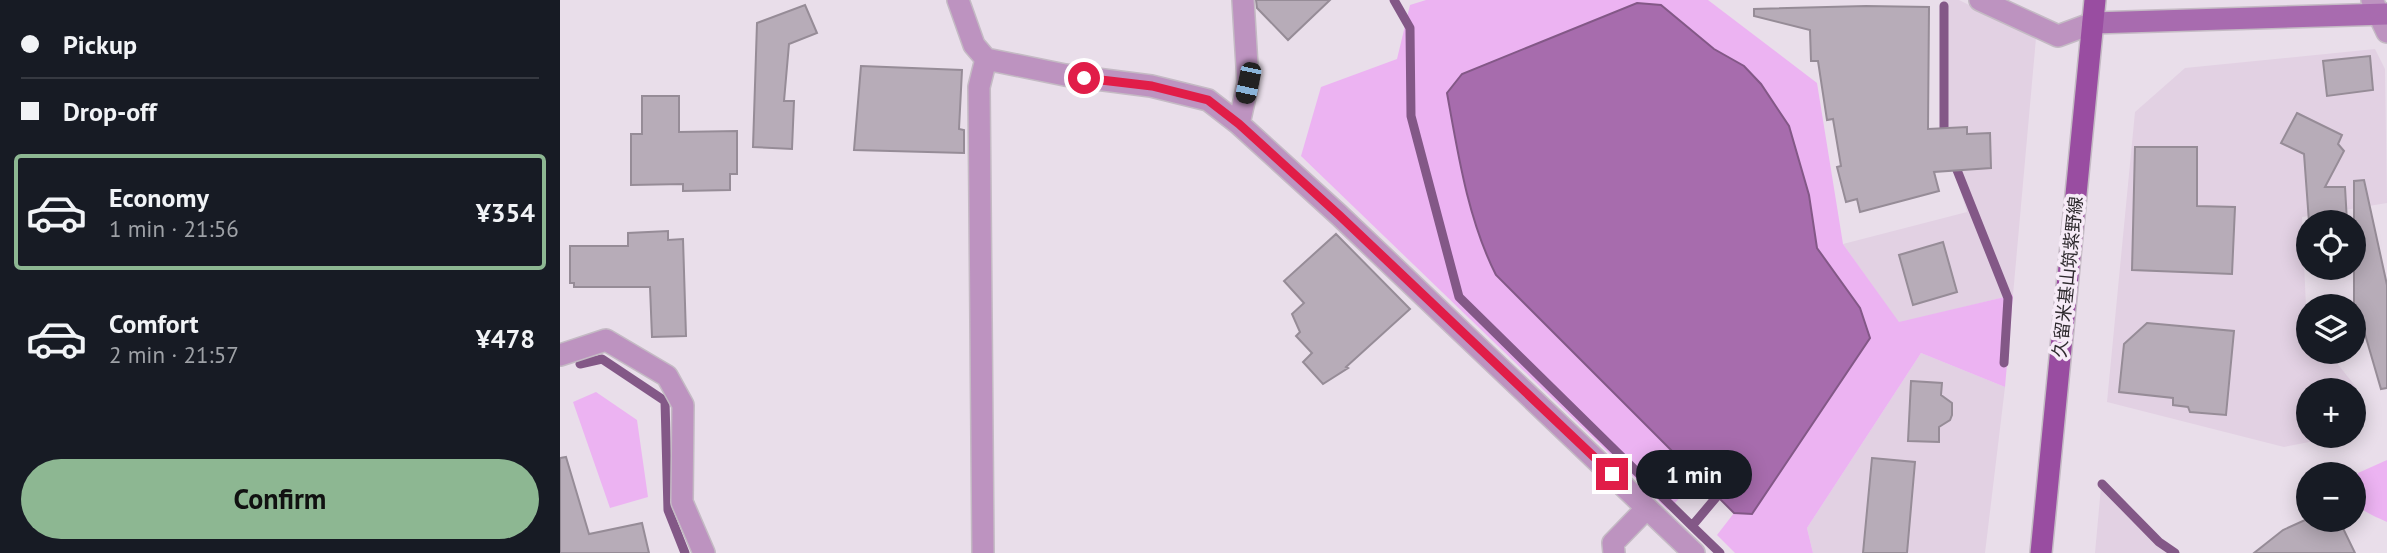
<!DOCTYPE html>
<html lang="en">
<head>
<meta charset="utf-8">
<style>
	body { margin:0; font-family:"PT Sans","Noto Sans JP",sans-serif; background:#20242c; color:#f1f3f6; height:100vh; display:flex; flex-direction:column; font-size:26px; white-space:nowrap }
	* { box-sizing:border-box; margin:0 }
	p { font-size:23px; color:#9ea1a6 }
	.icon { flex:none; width:38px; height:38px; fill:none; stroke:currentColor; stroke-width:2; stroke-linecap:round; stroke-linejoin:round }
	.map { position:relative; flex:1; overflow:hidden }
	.side { display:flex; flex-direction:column; background:#171b24; width:560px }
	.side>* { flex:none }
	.guide { display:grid; align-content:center; height:154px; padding:0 21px; background:#171b24 }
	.fabs { position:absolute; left:1736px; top:210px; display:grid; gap:14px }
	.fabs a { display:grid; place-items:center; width:70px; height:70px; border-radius:50%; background:#171b24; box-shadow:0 4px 18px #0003; font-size:35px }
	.end { position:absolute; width:32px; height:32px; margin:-16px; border:9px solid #e11d48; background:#fff; box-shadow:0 0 0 4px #fff }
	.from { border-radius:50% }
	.bubble { position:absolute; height:49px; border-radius:24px; background:#171b24; box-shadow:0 4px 18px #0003; font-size:23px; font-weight:800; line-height:49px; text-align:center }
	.car { position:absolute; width:21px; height:42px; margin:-21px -10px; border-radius:9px; box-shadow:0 0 5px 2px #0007; background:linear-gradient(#222 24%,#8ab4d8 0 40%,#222 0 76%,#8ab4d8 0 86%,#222 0) }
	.guide b { display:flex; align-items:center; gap:24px; height:66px; font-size:26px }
	.guide b+b { border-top:2px solid #363941 }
	.guide i { width:18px; height:18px; background:#f1f3f6 }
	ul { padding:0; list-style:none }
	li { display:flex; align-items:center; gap:21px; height:116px; margin:0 14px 10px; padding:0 7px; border:4px solid transparent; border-radius:7px }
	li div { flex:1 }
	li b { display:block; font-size:26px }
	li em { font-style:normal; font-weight:800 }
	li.active { border-color:#8db792 }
	li>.icon { width:63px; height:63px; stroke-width:1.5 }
	.primary-button { display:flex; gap:14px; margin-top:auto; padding:14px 21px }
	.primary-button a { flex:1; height:80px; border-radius:42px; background:#8db792; color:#111; font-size:28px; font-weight:800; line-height:80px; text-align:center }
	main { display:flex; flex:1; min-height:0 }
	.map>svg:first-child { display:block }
	.built { fill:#e2d1e3 }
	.green { fill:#ecb3f2 }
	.water { fill:#a76cad; stroke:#835887; stroke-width:2 }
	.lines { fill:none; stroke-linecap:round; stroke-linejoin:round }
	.stream { stroke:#835887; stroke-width:9 }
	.building { fill:#b7acb8; stroke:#968c97; stroke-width:2 }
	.street-casing { stroke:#c4bac4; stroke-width:24 }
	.secondary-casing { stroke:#c4bac4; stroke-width:24 }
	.primary-casing { stroke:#c4bac4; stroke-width:24 }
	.street { stroke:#bd93c0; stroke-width:21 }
	.secondary { stroke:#a86baf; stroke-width:21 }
	.primary { stroke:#994da1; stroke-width:21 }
	.route { stroke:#e11d48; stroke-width:9 }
	.labels { text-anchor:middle; stroke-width:7; stroke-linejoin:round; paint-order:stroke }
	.street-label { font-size:18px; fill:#2e2a2e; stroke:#f6ebf7 }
</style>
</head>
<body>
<main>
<section class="side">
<div class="guide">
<b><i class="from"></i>Pickup</b>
<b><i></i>Drop-off</b>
</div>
<ul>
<li class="active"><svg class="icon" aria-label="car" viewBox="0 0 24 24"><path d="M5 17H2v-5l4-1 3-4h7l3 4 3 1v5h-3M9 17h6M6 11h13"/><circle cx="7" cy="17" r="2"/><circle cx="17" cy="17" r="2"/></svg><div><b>Economy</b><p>1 min · 21:56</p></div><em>¥354</em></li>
<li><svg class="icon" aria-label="car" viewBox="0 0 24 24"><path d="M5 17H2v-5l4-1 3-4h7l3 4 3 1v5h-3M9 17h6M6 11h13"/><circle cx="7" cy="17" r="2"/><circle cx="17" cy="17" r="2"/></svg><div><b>Comfort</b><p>2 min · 21:57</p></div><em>¥478</em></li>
</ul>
<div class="primary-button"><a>Confirm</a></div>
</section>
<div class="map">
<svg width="1827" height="553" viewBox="0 0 1827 553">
	<rect width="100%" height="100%" fill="#e9deea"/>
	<path class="built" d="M1383,0H1399L1476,38L1453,295L1339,323L1283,244L1407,212L1382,133Z
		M1815,49L1825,69L1827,203L1742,217L1748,352H1768L1796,387L1800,432L1794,433V390H1748V436H1781L1724,447L1547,402L1575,112L1625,68Z
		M1361,353L1445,387L1425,553H1253L1247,528Z
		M1541,487L1597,544L1610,553H1535Z"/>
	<path class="green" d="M866,0H1148L1257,83L1283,244L1339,322L1453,295L1445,387L1361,353L1247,528L1253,553H1175L1157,535L1174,513L1192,514L1300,308L1257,248L1249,195L1229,126L1201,84L1184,66L1154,49L1101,5L1077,3L902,74L887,93C898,154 908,220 936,275L1139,478L1108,510L741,156L761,87L837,59L850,5Z
		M36,392L77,420L88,497L50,508L13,402Z
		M1827,460V522C1803,511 1782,504 1798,473Z"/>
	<path class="water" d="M1077,3L1101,5L1154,49L1184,66L1201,84L1229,126L1249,195L1257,248L1300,308L1310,338L1192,514L1174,513L936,275C908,220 898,154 887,93L902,74Z"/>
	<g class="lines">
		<path class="stream" d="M834,0L850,28L851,116L899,297L1132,526
			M1384,6V137
			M1393,160L1448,298L1444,363
			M20,364L42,359L105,401L108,510L125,553
			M1542,484L1599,542L1615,553
			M1160,553L1132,526L1164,488"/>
	</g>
	<path class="building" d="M696,0H770L728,40L697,8Z
		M245,5L257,33L229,44L224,101H234L232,149L193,147L197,23Z
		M1306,6L1369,7L1368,129L1407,127V134L1430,133L1431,168L1374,172L1379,191L1300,212L1297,199L1286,202L1277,167L1281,166L1273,119L1267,120L1258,61H1251L1250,30L1194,16V9Z
		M1810,56L1813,90L1767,96L1763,61Z
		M301,66L402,70L399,129L404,130V153L294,150Z
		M82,96H119V132L177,131V174H170V190L123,191V184L71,185V134H82Z
		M1737,113L1782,135L1778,144L1784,151L1765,187H1785L1787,222H1749L1744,154L1721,143Z
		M1575,147H1637V206L1675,207L1672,274L1572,270Z
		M1804,180L1827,285V388L1821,389L1800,317L1794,319V181Z
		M108,231V240L123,239L126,336L92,337L90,287H14V283H10V246H68V233Z
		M776,234L850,309L786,367L788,368L763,384L743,362L752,353L736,336L740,332L732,314L744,303L724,281Z
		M1383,242L1397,292L1353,305L1339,255Z
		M1587,323L1674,331L1666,415L1630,412L1628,407L1613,405V398L1559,392L1564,344Z
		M1351,381L1382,383L1381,395L1392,403V415L1390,420L1379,427V442L1348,441Z
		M6,457L29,534L82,523L89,553H0V458Z
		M1312,458L1355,462L1347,553H1303Z
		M1745,520H1779L1795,553H1694L1723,530Z"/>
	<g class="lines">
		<g class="street-casing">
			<path id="street" d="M398,0L414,45L426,59L505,75L591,86L648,100L679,124L779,215L1134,553
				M1420,0L1498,36L1533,23
				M1812,0L1827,32
				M679,124L688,83L683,0
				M0,355L46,340L107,376L123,405L122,502L144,553
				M423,553L419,87L426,59
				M1054,553L1053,543L1087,508"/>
		</g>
		<g class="secondary-casing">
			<path id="secondary" d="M1533,23L1827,14"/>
		</g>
		<g class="primary-casing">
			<path id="primary" d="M1481,553L1535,0"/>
		</g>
		<use href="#street" class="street"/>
		<use href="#secondary" class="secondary"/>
		<use href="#primary" class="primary"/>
	</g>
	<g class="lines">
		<path class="route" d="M524,78L592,86L648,100L679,124L779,215L1052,474"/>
	</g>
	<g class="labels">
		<g class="street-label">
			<text transform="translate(1508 277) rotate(-84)" y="6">久留米基山筑紫野線</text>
		</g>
	</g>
</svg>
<div class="fabs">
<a><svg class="icon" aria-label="locate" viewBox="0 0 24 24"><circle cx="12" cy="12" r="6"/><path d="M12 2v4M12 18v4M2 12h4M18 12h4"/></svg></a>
<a><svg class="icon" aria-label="layers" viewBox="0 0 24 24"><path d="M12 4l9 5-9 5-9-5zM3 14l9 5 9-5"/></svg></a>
<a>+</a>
<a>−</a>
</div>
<i class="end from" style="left:524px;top:78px"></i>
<i class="end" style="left:1052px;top:474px"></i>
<div class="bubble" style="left:1076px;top:450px;width:116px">1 min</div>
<i class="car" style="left:688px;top:83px;rotate:192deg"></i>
</div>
</main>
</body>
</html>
